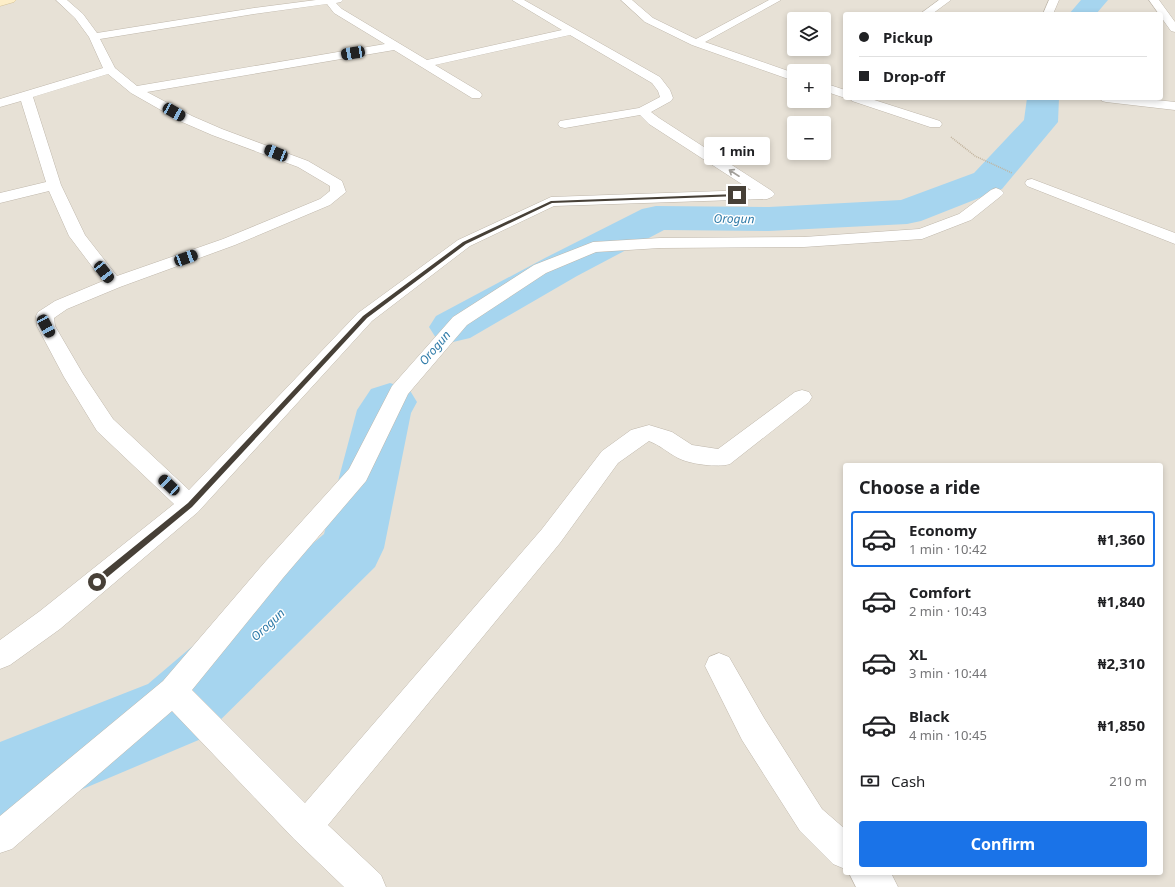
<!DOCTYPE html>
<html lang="en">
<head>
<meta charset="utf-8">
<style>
	body { margin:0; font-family:"Noto Sans",sans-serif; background:#f6f6f6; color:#202124; height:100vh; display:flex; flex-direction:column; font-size:15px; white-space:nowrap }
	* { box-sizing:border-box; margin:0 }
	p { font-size:13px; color:#757577 }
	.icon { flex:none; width:22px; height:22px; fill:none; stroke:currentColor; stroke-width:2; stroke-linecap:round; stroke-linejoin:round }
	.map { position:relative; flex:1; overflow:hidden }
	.panel { position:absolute; left:843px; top:463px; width:320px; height:412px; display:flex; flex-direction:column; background:#fff; border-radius:4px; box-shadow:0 2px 6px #0003 }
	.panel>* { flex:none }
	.banner { position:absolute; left:843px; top:12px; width:320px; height:88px; border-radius:4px; box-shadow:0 2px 6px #0003; display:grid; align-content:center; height:88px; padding:0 16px; background:#fff }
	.controls { position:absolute; left:787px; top:12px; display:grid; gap:8px }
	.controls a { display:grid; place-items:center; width:44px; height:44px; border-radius:4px; background:#fff; box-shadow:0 2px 6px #0003; font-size:20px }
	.end { position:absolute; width:18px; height:18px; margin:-9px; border:5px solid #474037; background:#fff; box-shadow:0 0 0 2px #fff }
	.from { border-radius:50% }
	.bubble { position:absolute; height:28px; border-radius:4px; background:#fff; box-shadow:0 2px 6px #0003; font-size:13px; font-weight:700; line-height:28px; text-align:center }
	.car { position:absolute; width:12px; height:24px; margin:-12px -6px; border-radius:5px; box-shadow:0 0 3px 1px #0007; background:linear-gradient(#222 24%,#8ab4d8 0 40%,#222 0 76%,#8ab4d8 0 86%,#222 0) }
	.banner b { display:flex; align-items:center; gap:14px; height:38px; font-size:15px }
	.banner b+b { border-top:1px solid #e0e0e0 }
	.banner i { width:10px; height:10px; background:#202124 }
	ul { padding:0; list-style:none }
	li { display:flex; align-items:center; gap:12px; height:56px; margin:0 8px 6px; padding:0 8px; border:2px solid transparent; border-radius:4px }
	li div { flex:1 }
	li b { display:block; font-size:15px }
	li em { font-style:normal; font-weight:700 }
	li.current { border-color:#1a73e8 }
	li>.icon { width:36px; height:36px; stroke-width:1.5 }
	h2 { padding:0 16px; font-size:18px; line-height:48px }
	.pay { display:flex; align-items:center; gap:10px; height:44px; padding:0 16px; font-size:15px }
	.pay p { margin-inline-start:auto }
	.action { display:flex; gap:8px; margin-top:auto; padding:8px 16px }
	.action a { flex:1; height:46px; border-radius:4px; background:#1a73e8; color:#fff; font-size:16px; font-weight:700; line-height:46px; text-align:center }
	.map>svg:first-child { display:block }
	.residential { fill:#e7e1d6; fill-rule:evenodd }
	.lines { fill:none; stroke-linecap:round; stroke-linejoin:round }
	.river { fill:#a6d5ef; fill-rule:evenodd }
	.street-casing { stroke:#bfb7ab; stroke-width:1 }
	.secondary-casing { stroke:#d2c099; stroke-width:1 }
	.path { stroke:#c0b29c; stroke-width:1.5; stroke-dasharray:1 1; stroke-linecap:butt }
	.street { fill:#fff; fill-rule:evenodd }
	.secondary { fill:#fdeec8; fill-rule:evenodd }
	.oneway { stroke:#a3a09b }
	.route { fill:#474037 }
	.labels { text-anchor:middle; stroke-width:3; stroke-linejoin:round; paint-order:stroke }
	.water-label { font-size:12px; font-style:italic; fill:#307ca9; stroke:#fff }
</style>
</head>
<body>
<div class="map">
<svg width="1175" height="887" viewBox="0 0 1175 887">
	<rect width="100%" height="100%" fill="#f4efe8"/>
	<path class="residential" d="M0,0H1175V887H0ZM845,14H1161V98H845ZM794,19H824V49H794ZM794,71H824V101H794ZM794,123H824V153H794ZM845,465H1161V873H845Z"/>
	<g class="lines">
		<path class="river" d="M1081,0H1108L1096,14H1069Z
			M1027,98H1059L1058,122L1002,189L921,221L907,224L769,231L664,230L577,276L470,338L453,342L436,338L429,327L436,316L545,258L642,209L656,206L769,207L901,200L974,173L1024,120Z
			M390,383L409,389L417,402L411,413L384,548L375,567L201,739L0,824V742L148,684L324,534L357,410L371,389Z"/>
		<g class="street-casing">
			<path id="street" d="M56,0H67L83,14L97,33L254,8L316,0H343L341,2L336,3L342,9L427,60L562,30L512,0H524L660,77L670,90L673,98L671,101L651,112L659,118L772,191L775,194L772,197L767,199L554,206L470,246L372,321L198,512L60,629L10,665L0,669V640L40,611L174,504L97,431L64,377L37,326L36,316L38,312L55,301L103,281L69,236L49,191L0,203V193L46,182L21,101L0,107V99L103,68L89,37L75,18ZM327,4L334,13L385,44L137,86L115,68L100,39L254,14ZM570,35L652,83L658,91L660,97L639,108L560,121L558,124L560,127L565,128L640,115L649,124L751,190L551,197L458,240L358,313L189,490L113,419L83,374L55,326L54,318L67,309L120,287L235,245L330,205L346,192L342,181L308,161L222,129L192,116L147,92L394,50L472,98H480L482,95L480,92L435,65ZM108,74L131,93L182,122L212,135L298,167L330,186V191L320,199L223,239L117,276L85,235L61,185L33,97Z
				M621,0H632L653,18L696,39L769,0H781L705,42L794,73V81L692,45L645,22Z
				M939,0H951L932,14H920Z
				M1049,0H1059L1053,14H1043Z
				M1149,0H1159L1175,22V32L1171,31L1161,17V14H1159Z
				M824,83L845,90V98L824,91Z
				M850,98H868L940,121L942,124L940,127H930L852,101Z
				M1100,98H1138L1175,102V110L1106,102L1102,101Z
				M1032,179L1175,233V244L1027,186L1025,183L1027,180Z
				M996,188L1001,190L1004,193L1001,196L971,220L922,239L804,247L660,248L596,252L546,273L467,325L408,394L366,481L283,578L192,690L305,803L542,529L602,451L631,430L649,425L672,432L692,445L718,449L795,392L802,390L809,392L812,397L809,402L730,464C718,468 689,464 678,458C668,453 660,445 649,441L618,463L560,543L328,825L381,875L386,887H344L294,839L172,711L12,849L0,853V816L163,681L265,562L349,469L392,386L453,317L534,265L593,242L660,238L804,237L919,229L959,214L991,190Z
				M719,653L729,657L764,718L822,809L845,829V869L833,864L800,831L742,740L705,666L709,657Z
				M849,873H891L898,887H856Z"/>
		</g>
		<g class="secondary-casing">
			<path id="secondary" d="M0,0H16L14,2L0,6Z"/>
		</g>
		<path class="path" d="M951,137L975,156L1012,173"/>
		<use href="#street" class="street"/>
		<use href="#secondary" class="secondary"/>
	</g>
	<defs><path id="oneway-shaft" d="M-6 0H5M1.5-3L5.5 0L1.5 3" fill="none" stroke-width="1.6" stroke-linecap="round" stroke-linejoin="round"/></defs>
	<use class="oneway" href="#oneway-shaft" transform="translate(734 173) rotate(-147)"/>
	<path class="route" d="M737,194L739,196L552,203L466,244L367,318L192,507L99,584H94V579L188,503L363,316L463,242L551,201Z"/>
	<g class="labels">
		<g class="water-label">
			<text transform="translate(734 219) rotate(1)" y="4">Orogun</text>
			<text transform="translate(435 348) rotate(-49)" y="4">Orogun</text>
			<text transform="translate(268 625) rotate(-43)" y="4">Orogun</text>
		</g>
	</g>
</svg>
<div class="controls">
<a><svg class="icon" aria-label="layers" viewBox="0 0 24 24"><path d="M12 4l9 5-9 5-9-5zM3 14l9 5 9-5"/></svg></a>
<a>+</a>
<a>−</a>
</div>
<i class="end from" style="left:97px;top:582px"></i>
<i class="end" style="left:737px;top:195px"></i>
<div class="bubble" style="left:704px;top:137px;width:66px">1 min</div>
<i class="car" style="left:353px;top:53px;rotate:260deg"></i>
<i class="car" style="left:174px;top:112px;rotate:119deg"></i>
<i class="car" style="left:276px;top:153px;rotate:292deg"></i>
<i class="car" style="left:186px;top:258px;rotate:70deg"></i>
<i class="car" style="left:104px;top:272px;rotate:142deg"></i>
<i class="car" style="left:46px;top:326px;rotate:152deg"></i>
<i class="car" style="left:169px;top:485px;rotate:313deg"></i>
<div class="banner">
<b><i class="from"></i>Pickup</b>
<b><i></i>Drop-off</b>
</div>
<section class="panel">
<h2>Choose a ride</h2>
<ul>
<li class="current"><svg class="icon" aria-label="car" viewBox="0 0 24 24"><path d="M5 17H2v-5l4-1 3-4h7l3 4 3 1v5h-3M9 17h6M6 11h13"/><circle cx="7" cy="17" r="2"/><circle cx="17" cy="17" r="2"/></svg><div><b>Economy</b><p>1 min · 10:42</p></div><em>₦1,360</em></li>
<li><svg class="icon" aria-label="car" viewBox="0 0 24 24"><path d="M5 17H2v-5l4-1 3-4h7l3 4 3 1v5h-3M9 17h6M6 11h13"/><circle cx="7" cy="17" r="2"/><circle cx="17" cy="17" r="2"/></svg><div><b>Comfort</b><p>2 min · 10:43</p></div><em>₦1,840</em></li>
<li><svg class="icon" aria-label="car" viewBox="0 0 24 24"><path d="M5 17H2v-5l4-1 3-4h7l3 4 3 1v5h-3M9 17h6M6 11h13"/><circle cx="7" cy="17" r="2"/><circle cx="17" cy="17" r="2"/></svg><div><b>XL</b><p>3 min · 10:44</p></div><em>₦2,310</em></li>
<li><svg class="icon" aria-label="car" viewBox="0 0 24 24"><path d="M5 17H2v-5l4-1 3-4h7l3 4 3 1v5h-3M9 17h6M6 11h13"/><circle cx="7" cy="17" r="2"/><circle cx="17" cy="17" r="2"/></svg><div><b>Black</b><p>4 min · 10:45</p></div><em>₦1,850</em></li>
</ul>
<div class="pay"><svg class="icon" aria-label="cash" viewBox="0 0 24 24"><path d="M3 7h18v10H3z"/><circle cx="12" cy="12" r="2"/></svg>Cash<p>210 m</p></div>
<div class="action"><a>Confirm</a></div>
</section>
</div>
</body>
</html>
